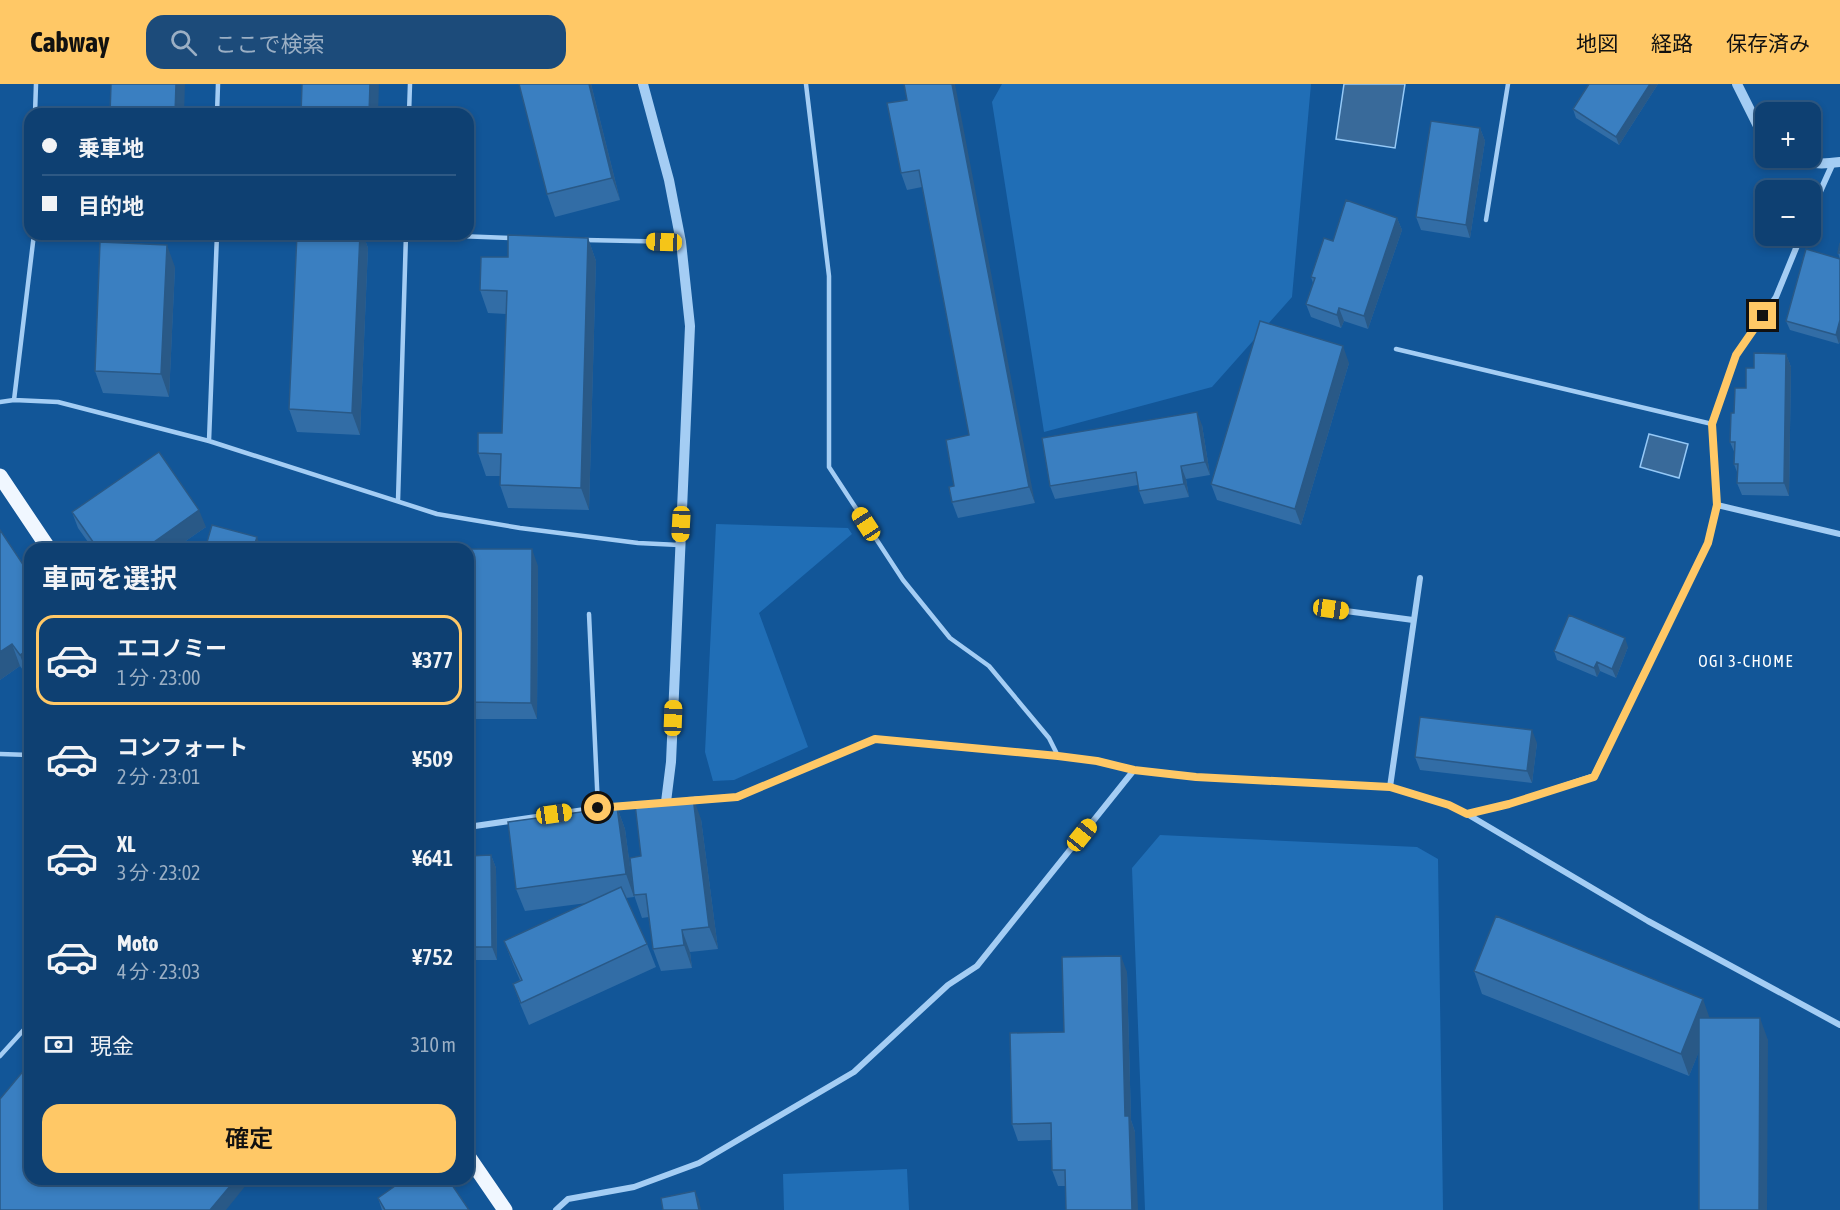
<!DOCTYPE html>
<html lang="ja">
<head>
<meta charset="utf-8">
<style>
	body { margin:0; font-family:"Asap Condensed","Noto Sans JP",sans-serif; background:#1c4b7a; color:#f1f3f6; height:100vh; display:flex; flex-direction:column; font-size:22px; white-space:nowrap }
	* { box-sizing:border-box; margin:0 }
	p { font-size:20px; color:#9bafc4 }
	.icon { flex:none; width:33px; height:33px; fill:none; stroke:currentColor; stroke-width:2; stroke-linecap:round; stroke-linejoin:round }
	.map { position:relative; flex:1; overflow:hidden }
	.drawer { position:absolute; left:24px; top:459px; width:450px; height:642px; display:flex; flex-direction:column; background:#0e4072; border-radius:18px; box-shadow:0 3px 9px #0003,0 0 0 2px #2e5984 }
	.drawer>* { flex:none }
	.hud { position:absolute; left:24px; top:24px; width:450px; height:132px; border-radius:18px; box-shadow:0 3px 9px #0003,0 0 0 2px #2e5984; display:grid; align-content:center; height:132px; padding:0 18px; background:#0e4072 }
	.tools { position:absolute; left:1755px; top:18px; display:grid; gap:12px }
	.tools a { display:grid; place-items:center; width:66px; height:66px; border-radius:12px; background:#0e4072; box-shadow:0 3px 9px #0003,0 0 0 2px #2e5984; font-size:30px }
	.end { position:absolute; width:27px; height:27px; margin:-14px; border:8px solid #ffc866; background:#111; box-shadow:0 0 0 3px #111 }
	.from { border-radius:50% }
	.car { position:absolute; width:18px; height:36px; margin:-18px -9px; border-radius:8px; box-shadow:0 0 4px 2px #0007; background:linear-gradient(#f5c518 24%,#345 0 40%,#f5c518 0 76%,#345 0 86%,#f5c518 0) }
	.hud b { display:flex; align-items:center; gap:21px; height:57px; font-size:22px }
	.hud b+b { border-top:2px solid #2e5984 }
	.hud i { width:15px; height:15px; background:#f1f3f6 }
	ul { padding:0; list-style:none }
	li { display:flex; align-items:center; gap:18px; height:90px; margin:0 12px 9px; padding:0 6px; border:3px solid transparent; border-radius:18px }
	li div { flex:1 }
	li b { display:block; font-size:22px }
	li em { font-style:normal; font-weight:600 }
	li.current { border-color:#ffc866 }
	li>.icon { width:54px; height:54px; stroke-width:1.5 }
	h2 { padding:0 18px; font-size:27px; line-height:72px }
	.pay { display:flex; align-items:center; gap:15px; height:66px; padding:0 18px; font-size:22px }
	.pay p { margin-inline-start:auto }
	.action { display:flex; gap:12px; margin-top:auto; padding:12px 18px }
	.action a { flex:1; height:69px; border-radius:18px; background:#ffc866; color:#111; font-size:24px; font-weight:600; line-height:69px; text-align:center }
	header { display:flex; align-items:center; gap:36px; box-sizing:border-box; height:84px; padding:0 30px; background:#ffc866; color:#111 }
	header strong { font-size:28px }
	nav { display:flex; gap:33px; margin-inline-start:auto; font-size:21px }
	.search { width:420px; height:54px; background:#1c4b7a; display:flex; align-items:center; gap:15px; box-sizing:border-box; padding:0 21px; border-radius:18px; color:#9bafc4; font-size:22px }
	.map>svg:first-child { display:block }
	.green { fill:#206eb6 }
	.water { fill:#396a9a; stroke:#95c9f7; stroke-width:1.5 }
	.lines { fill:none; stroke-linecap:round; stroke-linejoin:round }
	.service { stroke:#a4cdf4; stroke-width:4.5 }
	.minor { stroke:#a4cdf4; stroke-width:6 }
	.tertiary { stroke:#a4cdf4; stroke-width:10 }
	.primary { stroke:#f0f7ff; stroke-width:15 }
	.wall { fill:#326da6 }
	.shaded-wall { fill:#295987 }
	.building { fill:#3a7fc1; stroke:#295987; stroke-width:1.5 }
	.route { stroke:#ffc866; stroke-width:8 }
	.labels { text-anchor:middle; stroke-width:4.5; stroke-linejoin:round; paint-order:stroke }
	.neighbourhood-label { font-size:16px; letter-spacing:1.5px; fill:#fff; stroke:#125698 }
</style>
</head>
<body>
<header>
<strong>Cabway</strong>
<div class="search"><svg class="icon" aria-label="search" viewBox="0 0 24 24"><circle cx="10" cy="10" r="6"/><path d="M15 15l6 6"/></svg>ここで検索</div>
<nav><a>地図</a><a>経路</a><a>保存済み</a></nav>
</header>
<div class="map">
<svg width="1840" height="1126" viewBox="0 0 1840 1126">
	<rect width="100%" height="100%" fill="#125698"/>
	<path class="green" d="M1002,0H1311L1292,213L1212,303L1044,348L992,18Z
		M716,440L848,444L852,450L759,529L808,663L734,696L713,697L705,668Z
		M1160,751L1417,763L1438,775L1443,1126H1145L1132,784Z
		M907,1085L909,1126H784L783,1090Z"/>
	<path class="water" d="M1344,0H1405L1395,64L1336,55Z
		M1649,350L1688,360L1679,394L1640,383Z"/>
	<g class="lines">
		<path class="service" d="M806,0L829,192V383L903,496L950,554L989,582L1049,654L1058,672
			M35,30L36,0
			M217,30L218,0
			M409,30L410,0
			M1486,136L1508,0
			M406,150L513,154
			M585,156L681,158
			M1396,265L1712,340
			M14,316L58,318L209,357L437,430L520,444L638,459L679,461
			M0,318L14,316L34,150
			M209,357L217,150
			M398,417L406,150
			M589,530L598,724
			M0,670L30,671
			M0,972L30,939"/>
		<path class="minor" d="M1810,130L1833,79
			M1717,421L1840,450
			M1331,525L1413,536
			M1390,703L1420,494
			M688,716L737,713L875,655L1058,672L1097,677L1134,686L1196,693L1390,703L1449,721L1467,730L1648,837L1840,941
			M1467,730L1509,720L1594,692L1708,459L1717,421L1712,340L1736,271L1776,213L1801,152
			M468,743L598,724L642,720
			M556,1126L568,1115L634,1103L699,1079L854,988L948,901L977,882L1134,686"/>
		<path class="tertiary" d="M643,0L669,96L681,158L690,242L671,678L666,718
			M1737,0L1759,44L1766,50
			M1797,74C1811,81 1825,80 1840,78"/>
		<path class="primary" d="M0,392L49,465
			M468,1072L505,1126"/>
	</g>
	<path class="wall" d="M519,0H591L620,116L555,133L547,110Z
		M1658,0L1619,61L1576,34L1573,25Z
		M907,16L1035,419L958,434L952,418L954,402L969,351L922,103L907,106L901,89Z
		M1480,44L1485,57L1470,154L1421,146L1416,133Z
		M1397,134L1402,146L1368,245L1344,237L1341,244L1311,233L1306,220L1313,199L1311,193L1333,157Z
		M297,150H363L368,164L360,351L297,348L289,325Z
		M588,154L596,177L589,426L508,424L500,401V392H486L478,369L502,349L506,230L488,229L480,206L508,173Z
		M1840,159V257L1839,260L1790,246L1786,237L1840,175L1838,169Z
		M175,183L169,313L103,309L95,287Z
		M1786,270L1791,283L1789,412L1742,411L1737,399V388L1734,380L1735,370L1730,358L1734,329L1746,304Z
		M1349,279L1301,441L1217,416L1211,400Z
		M1202,341L1210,391L1186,395L1189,413L1144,420L1139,407L1138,401L1055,415L1050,402Z
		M72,428L206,443L174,465H93L78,444Z
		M0,446L28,593L20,582L0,596Z
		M468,465L538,482L537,635H468Z
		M1628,563L1616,594L1600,587L1597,593L1557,576L1554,567Z
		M1537,659L1532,699L1420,686L1415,673Z
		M617,723L625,745L634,813L626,814L647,860L656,883L529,941L521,922L513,900L520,896L513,880L504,857L587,819L525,827L516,805Z
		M701,735L718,865L690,868L692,884L661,887L653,865L649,833L642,834L634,811L641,772Z
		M491,771L496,784L497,876H468V772Z
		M1474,887L1709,934L1768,956L1699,967L1689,992L1482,910Z
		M1127,888L1131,1036L1135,1048L1065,1102H1058L1052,1086L1051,1056L1018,1057L1012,1040L1064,948Z
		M378,1114L469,1126H382Z"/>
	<path class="shaded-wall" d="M176,0H185L184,30H175Z
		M370,0H379L378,30H369Z
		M589,0H591L620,116L612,94Z
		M952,0H955L1035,419L1029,403Z
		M1650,0H1658L1619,61L1616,53Z
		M1480,44L1485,57L1470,154L1466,141Z
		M1397,134L1402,146L1368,245L1364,232Z
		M360,150H363L368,164L360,351L352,329Z
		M588,154L596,177L589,426L581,404Z
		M167,161L175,183L169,313L161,290Z
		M1339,224L1344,237L1341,244L1337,231Z
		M1840,236V257L1839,260L1836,251Z
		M1343,262L1349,279L1301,441L1295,425Z
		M1786,270L1791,283L1789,412L1784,399Z
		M1197,328L1202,341L1210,391L1205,378Z
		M1181,382L1186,395L1189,413L1184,400Z
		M199,426L206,443L174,465H144Z
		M257,453L260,461L259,465H253Z
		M532,465L538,482L537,635L531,619Z
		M1625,554L1628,563L1616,594L1612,585Z
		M12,560L20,582L0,596V568Z
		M30,564V592L28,593L20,571Z
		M1597,578L1600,587L1597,593L1594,584Z
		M1532,646L1537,659L1532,699L1527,687Z
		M693,713L701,735L718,865L709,843Z
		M617,723L625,745L634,813L626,790Z
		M491,771L496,784L497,876L492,863Z
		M682,846L690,868L692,884L684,861Z
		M1121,872L1127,888L1131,1036L1135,1048L1138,1126H1132L1125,1032Z
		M1703,915L1711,938L1689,992L1681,970Z
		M1760,934L1768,956L1767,1126H1759Z
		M236,1095H251L226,1126H210Z
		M695,1107L699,1116L701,1126H699Z"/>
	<path class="building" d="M111,0H176L175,30H110Z
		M302,0H370L369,30H301Z
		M519,0H589L612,94L547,110Z
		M904,0H952L1029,403L952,418L949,403L954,402L946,356L969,351L919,86L901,89L887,19L907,16Z
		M1589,0H1650L1616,53L1573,25Z
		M1431,37L1480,44L1466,141L1416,133Z
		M1346,116L1397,134L1364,232L1339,224L1337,231L1306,220L1315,194L1311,193L1324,154L1333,157Z
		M297,150H360L352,329L289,325Z
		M508,151L588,154L581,404L500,401L501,370L478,369V349H502L507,207L480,206L481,173H508Z
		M100,158L167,161L161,290L95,287Z
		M1840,159V169H1838Z
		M1806,165L1840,175V236L1836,251L1786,237Z
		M1260,237L1343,262L1295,425L1211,400Z
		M1754,269L1786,270L1784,399H1737L1738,380H1734L1735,358H1730L1731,329H1734L1735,304H1746V284H1754Z
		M1197,328L1205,378L1181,382L1184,400L1139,407L1136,388L1050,402L1042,354Z
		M159,368L199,426L144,465H98L72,428Z
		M212,441L257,453L253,465H205Z
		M0,446L30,491V564L20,571L12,560L0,568Z
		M468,465H532L531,619L468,618Z
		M1569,531L1625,554L1612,585L1597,578L1594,584L1554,567Z
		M1420,633L1532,646L1527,687L1415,673Z
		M693,713L709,843L682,846L684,861L653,865L646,810L634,811L630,774L641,772L635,720Z
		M617,723L626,790L516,805L508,738Z
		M491,771L492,863H468V772Z
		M621,803L647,860L521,919L513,900L522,896L504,857Z
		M1496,832L1703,915L1681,970L1474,887Z
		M1121,872L1125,1032H1129L1132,1126H1066L1065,1086H1052L1051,1039L1012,1040L1010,949L1064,948L1062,873Z
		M1699,934H1760L1759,1126H1699Z
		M30,979V1095H236L210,1126H0V1015Z
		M405,1095H448L469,1126H385L378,1114Z
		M695,1107L699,1126H663L661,1114Z"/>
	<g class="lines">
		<path class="route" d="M598,724L737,713L875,655L1058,672L1097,677L1134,686L1196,693L1390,703L1449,721L1467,730L1509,720L1594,693L1708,459L1717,421L1712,340L1736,271L1763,232"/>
	</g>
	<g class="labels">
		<g class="neighbourhood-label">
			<text x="1746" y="583">OGI 3-CHOME</text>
		</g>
	</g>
</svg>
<div class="tools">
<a>+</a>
<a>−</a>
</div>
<i class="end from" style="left:598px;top:724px"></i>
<i class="end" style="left:1763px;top:232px"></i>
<i class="car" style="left:664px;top:158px;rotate:272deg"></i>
<i class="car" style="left:681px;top:440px;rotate:183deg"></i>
<i class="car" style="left:866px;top:440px;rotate:327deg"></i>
<i class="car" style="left:1331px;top:525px;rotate:98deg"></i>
<i class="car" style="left:673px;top:634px;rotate:2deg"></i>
<i class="car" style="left:554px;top:730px;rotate:82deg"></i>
<i class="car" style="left:1082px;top:751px;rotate:39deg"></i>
<div class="hud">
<b><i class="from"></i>乗車地</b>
<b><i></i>目的地</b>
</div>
<section class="drawer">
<h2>車両を選択</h2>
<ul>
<li class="current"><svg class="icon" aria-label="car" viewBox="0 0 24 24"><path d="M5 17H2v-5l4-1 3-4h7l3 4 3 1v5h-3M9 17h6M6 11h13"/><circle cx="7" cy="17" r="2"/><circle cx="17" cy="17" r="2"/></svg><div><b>エコノミー</b><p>1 分 · 23:00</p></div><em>¥377</em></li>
<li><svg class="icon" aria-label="car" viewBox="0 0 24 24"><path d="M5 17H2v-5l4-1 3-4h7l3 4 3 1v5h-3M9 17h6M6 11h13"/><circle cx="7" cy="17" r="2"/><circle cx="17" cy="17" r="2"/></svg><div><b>コンフォート</b><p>2 分 · 23:01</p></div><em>¥509</em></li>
<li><svg class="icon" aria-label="car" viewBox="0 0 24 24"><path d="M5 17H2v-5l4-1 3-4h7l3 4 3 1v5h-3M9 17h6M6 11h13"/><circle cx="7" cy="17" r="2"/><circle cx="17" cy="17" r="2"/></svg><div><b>XL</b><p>3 分 · 23:02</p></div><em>¥641</em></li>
<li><svg class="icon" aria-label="car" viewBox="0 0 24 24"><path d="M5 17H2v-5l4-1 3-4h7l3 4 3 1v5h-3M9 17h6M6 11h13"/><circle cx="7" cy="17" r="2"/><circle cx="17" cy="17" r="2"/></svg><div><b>Moto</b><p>4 分 · 23:03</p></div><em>¥752</em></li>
</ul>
<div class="pay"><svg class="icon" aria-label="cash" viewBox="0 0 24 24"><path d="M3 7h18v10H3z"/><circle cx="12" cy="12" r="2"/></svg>現金<p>310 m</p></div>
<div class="action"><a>確定</a></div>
</section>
</div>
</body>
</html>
